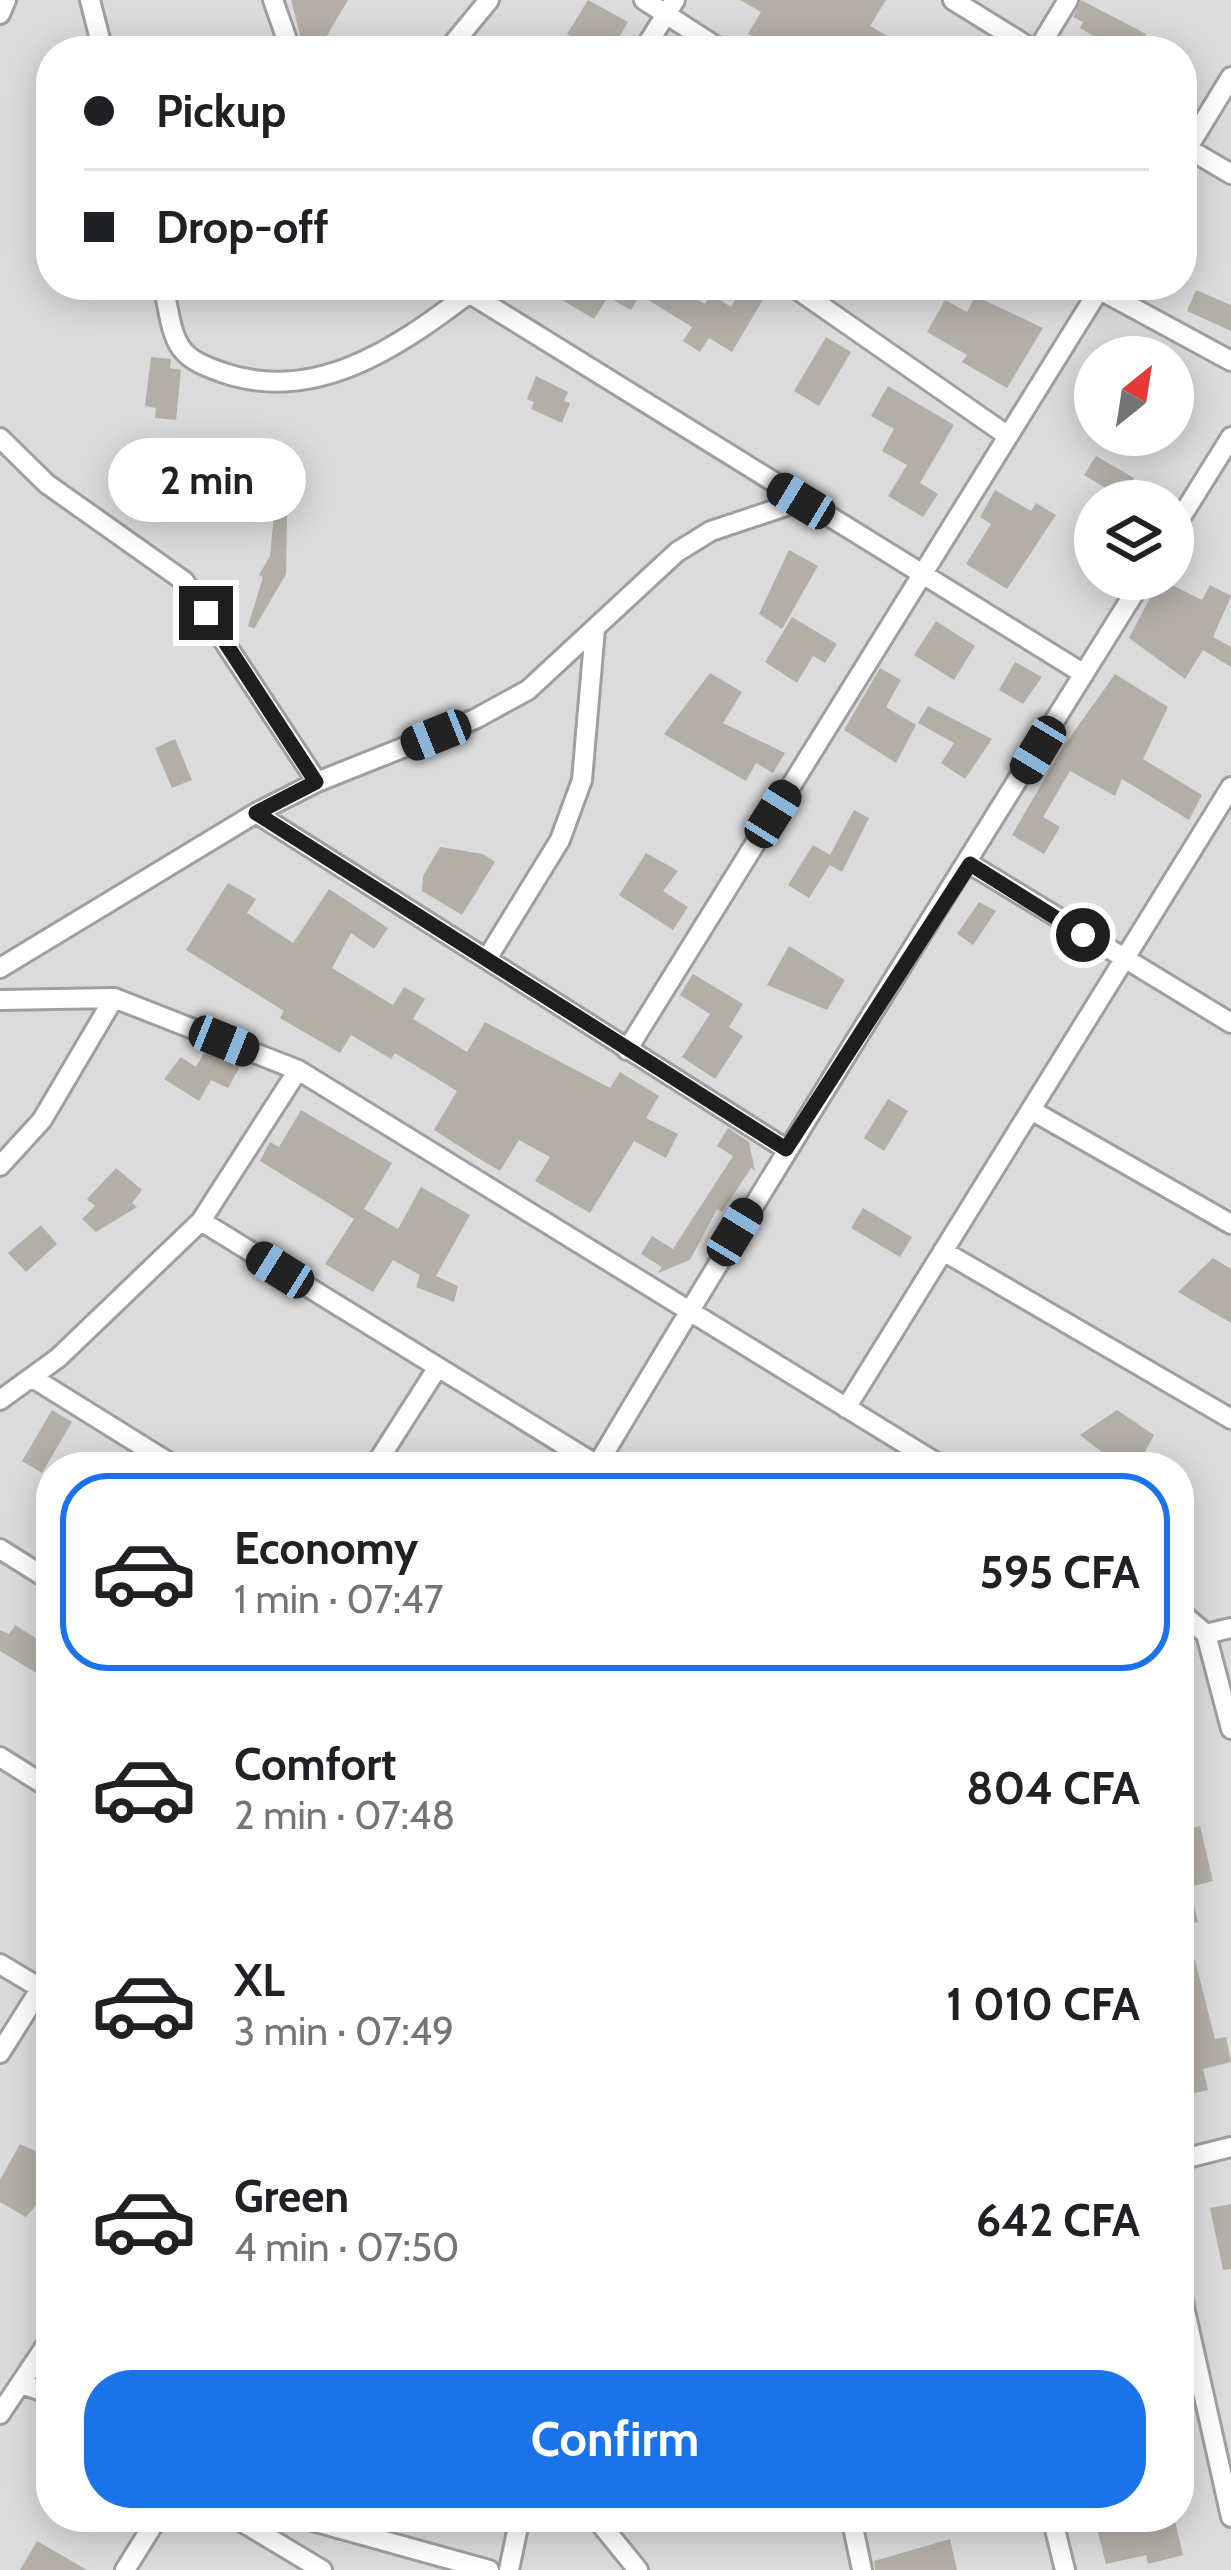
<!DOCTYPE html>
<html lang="en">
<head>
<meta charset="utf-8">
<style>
	body { margin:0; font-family:Cabin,sans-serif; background:#f6f6f6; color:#202124; height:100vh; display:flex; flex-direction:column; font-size:45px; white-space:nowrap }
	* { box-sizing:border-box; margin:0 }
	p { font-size:39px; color:#757577 }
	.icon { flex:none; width:66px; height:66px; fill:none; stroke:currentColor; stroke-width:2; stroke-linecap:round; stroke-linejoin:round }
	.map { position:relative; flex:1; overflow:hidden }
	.side { position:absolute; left:36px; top:1452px; width:1158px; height:1080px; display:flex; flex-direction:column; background:#fff; border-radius:48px; box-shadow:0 6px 30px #0003 }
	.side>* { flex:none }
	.banner { position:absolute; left:36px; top:36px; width:1161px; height:264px; border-radius:48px; box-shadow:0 6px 30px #0003; display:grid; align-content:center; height:264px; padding:0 48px; background:#fff }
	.needle { width:78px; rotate:30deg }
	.tools { position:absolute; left:1074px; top:336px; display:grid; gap:24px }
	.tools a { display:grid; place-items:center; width:120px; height:120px; border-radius:50%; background:#fff; box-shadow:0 6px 30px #0003; font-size:60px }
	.end { position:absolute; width:54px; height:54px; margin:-27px; border:15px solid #1e1e1e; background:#fff; box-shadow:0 0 0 6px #fff }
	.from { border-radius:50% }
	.bubble { position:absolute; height:84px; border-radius:42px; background:#fff; box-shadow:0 6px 30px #0003; font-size:39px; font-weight:700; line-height:84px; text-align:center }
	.car { position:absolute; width:36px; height:72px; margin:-36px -18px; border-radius:15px; box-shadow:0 0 9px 3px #0007; background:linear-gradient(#222 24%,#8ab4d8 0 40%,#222 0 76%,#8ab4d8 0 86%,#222 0) }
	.banner b { display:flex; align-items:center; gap:42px; height:114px; font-size:45px }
	.banner b+b { border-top:3px solid #e0e0e0 }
	.banner i { width:30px; height:30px; background:#202124 }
	ul { padding:21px 0 0; list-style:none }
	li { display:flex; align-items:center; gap:36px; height:198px; margin:0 24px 18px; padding:0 24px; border:6px solid transparent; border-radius:48px }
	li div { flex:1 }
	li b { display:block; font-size:45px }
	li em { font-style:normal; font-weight:700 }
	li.active { border-color:#1a73e8 }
	li>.icon { width:108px; height:108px; stroke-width:1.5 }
	.primary-button { display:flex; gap:24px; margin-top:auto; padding:24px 48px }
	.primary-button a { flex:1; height:138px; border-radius:48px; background:#1a73e8; color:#fff; font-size:48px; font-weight:700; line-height:138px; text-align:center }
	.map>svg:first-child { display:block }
	.residential { fill:#dcdbdb; fill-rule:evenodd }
	.building { fill:#b3afa7 }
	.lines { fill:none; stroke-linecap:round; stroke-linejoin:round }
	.street-casing { stroke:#9f9f9f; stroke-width:24 }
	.street { stroke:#fff; stroke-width:18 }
	.route { stroke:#1e1e1e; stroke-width:15 }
</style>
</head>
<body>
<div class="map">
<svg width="1231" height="2570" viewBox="0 0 1231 2570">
	<rect width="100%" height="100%" fill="#eeede5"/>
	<path class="residential" d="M0,0H1231V2570H0ZM51,51H1182V285H51ZM1095,357H1173V435H1095ZM1095,501H1173V579H1095ZM51,1467H1179V2517H51Z"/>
	<path class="building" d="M291,0H348L318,51H304Z
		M588,0L628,22L611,51H594L567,34Z
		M740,0H886L870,26L913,51H828L803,36L795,51H778L748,34L761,12Z
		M1081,0L1146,34L1136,51H1118L1080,28L1083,22L1073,17Z
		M537,285H671L705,304L711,294L731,307L743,286L764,298L732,352L709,338L700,352L683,341L692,327L640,295L631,310L608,297L594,319Z
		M1196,290L1231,305V331L1187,311Z
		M975,296L1043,328L1007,388L962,362L967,355L927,332L945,300L967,312Z
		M826,337L851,352L819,406L794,391Z
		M151,357L171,359L170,368L181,370L176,420L155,418L156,408L145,406Z
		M536,376L568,392L564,401L570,403L562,423L531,409L534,402L527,399Z
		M888,386L954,425L920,483L938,494L923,517L888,496L907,465L882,451L894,429L871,416Z
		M1096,456L1134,478L1122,498L1084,475Z
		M995,490L1031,511L1036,503L1056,515L1007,589L966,564L991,524L980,517Z
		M274,514L287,515L286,574L254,629L248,626L263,577L259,575L270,556Z
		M789,550L818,566L782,629L759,614Z
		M1160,579L1202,600L1210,585L1231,596L1213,637L1231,647V667L1203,650L1185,679L1129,638Z
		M792,617L837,644L825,663L813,656L797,683L765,662Z
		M936,621L975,646L954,680L914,655Z
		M1015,662L1042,677L1023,704L999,690Z
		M880,668L901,680L886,707L916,725L896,763L844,730Z
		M710,673L742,692L723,723L785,753L773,773L756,763L746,781L664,734Z
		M1115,674L1168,707L1143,759L1202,795L1189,820L1122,779L1115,796L1070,771L1043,817L1060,827L1044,854L1012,835L1063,747Z
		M928,706L992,739L965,779L941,763L954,743L918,723Z
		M175,739L192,780L172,788L155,748Z
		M854,810L869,818L842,872L830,865L809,898L788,885L813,845L830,855Z
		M440,847L483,854L495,862L462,915L422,891L423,876Z
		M646,853L678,871L663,891L688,907L673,930L619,895Z
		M228,883L256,899L247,913L293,943L329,889L349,902L388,928L374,949L351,933L332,968L393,1005L404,987L425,999L413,1019L467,1052L485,1022L610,1088L620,1072L659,1096L646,1118L678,1134L666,1158L634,1141L590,1213L535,1181L550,1157L519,1140L500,1171L478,1158L434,1130L457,1091L395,1053L391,1059L351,1035L340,1053L280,1018L284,1011L186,950Z
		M979,902L996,911L973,945L957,934Z
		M789,946L845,980L827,1010L767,985Z
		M693,974L743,1004L729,1027L743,1036L715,1079L682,1057L710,1014L680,995Z
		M206,1049L240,1066L228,1088L211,1080L199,1101L164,1079L181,1057L196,1067Z
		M888,1099L908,1111L884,1151L864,1138Z
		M301,1110L392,1163L364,1209L398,1229L421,1187L470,1215L436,1276L458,1286L454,1302L416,1287L420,1275L393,1260L373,1292L325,1264L354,1219L260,1161L270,1142L279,1147Z
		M728,1128L749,1142L755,1171L751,1168L722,1212L717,1209L690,1260L658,1273L662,1267L641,1254L652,1236L673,1249L733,1156L717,1146Z
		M116,1168L142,1190L132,1203L137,1207L96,1232L82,1219L95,1206L87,1199Z
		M863,1208L912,1237L900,1257L851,1228Z
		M41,1225L57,1244L26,1272L8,1253Z
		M1213,1258L1231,1269V1323L1178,1292Z
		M52,1410L72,1422L42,1473L22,1461Z
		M1117,1410L1154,1435L1137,1467H1121L1080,1435Z
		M15,1625L51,1648V1682L0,1651V1630L9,1634Z
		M1200,1826L1213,1881L1190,1887L1198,1922L1179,1926V1831Z
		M1195,1960L1215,2039L1226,2037L1231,2062L1203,2069L1208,2090L1179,2097V1983L1184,1982L1179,1964Z
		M20,2144L51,2158V2188L26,2217L0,2202V2180Z
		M1231,2204V2269L1223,2270L1210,2208Z
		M1094,2517H1174L1183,2555L1148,2564L1146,2555L1106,2564Z
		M950,2539L957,2570H875L874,2561Z
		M37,2541L87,2570H20Z"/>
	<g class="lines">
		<g class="street-casing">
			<path id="street" d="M90,0L103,51
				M273,0L291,51
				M644,0L723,51
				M953,0L1035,51
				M0,14L6,0
				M447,51L489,0
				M643,51L675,0
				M1037,51L1068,0
				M1182,145L1231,174
				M1182,157L1231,77
				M163,285C168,304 170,333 181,348C190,361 207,367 221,372C313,405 396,349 468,294
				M456,285L1084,674
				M791,285L1008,436
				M1091,285L1231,361
				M0,438L47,484L184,581L317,782
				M1173,530L1231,437
				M256,813L786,1149
				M970,864L1231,1023
				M488,957L560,840L582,780L595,629
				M0,968L256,813L317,782L475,719L528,690L677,552L711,531L801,501
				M0,1000L114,998L298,1070L943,1467
				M627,1050L1102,285
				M1031,1110L1231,1224
				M0,1166L42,1120L114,998
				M201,1221L600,1467
				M943,1251L1231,1419
				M33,1378L176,1467
				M0,1400L58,1358L201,1221L298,1070
				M846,1408L1231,787
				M374,1467L438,1367
				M596,1467C774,1168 959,874 1143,579
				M0,1549L51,1581
				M1179,1611L1206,1634L1231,1729
				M1206,1634L1231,1628
				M0,1757L51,1789
				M0,1964L47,1992
				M0,2053L51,1972
				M1179,2160L1231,2147
				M1179,2284L1231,2517
				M21,2384L51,2394
				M0,2414L51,2338
				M234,2517L322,2570
				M298,2517L489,2570
				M595,2517L638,2570
				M851,2517L862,2570
				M1052,2517L1065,2570
				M125,2570L158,2517
				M509,2570L520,2517"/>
		</g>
		<use href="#street" class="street"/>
	</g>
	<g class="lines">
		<path class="route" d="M206,613L316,782L256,813L786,1149L970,864L1083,935"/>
	</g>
</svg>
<div class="tools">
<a><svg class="needle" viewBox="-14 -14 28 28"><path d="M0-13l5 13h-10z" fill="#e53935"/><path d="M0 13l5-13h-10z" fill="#757577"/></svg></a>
<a><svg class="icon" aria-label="layers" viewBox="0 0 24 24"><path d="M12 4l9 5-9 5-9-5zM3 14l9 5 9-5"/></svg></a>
</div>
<i class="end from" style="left:1083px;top:935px"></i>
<i class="end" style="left:206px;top:613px"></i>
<div class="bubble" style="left:108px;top:438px;width:198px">2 min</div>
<i class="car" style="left:801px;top:501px;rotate:301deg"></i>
<i class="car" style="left:436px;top:735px;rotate:248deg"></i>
<i class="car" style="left:1038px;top:750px;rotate:211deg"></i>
<i class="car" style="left:773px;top:814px;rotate:32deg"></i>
<i class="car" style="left:224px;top:1041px;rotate:112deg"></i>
<i class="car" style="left:735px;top:1232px;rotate:31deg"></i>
<i class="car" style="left:280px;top:1270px;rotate:302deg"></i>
<div class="banner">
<b><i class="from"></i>Pickup</b>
<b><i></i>Drop-off</b>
</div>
<section class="side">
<ul>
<li class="active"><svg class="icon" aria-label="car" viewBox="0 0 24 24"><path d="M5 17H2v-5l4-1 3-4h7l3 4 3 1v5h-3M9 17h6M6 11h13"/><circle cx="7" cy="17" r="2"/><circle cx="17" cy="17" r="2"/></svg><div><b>Economy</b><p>1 min · 07:47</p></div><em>595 CFA</em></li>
<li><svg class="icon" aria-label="car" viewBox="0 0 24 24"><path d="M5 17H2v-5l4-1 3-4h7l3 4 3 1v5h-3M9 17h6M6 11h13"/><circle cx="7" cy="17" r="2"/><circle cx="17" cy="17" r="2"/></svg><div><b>Comfort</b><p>2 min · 07:48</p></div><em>804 CFA</em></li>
<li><svg class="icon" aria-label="car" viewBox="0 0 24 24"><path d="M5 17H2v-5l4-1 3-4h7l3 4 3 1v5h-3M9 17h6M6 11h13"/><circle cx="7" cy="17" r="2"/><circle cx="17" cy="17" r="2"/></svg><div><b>XL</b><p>3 min · 07:49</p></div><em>1 010 CFA</em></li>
<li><svg class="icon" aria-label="car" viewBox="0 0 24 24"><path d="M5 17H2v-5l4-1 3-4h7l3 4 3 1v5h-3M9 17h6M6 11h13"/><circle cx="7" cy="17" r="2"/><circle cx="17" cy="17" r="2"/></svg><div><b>Green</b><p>4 min · 07:50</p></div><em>642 CFA</em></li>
</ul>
<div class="primary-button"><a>Confirm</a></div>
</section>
</div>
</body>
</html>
